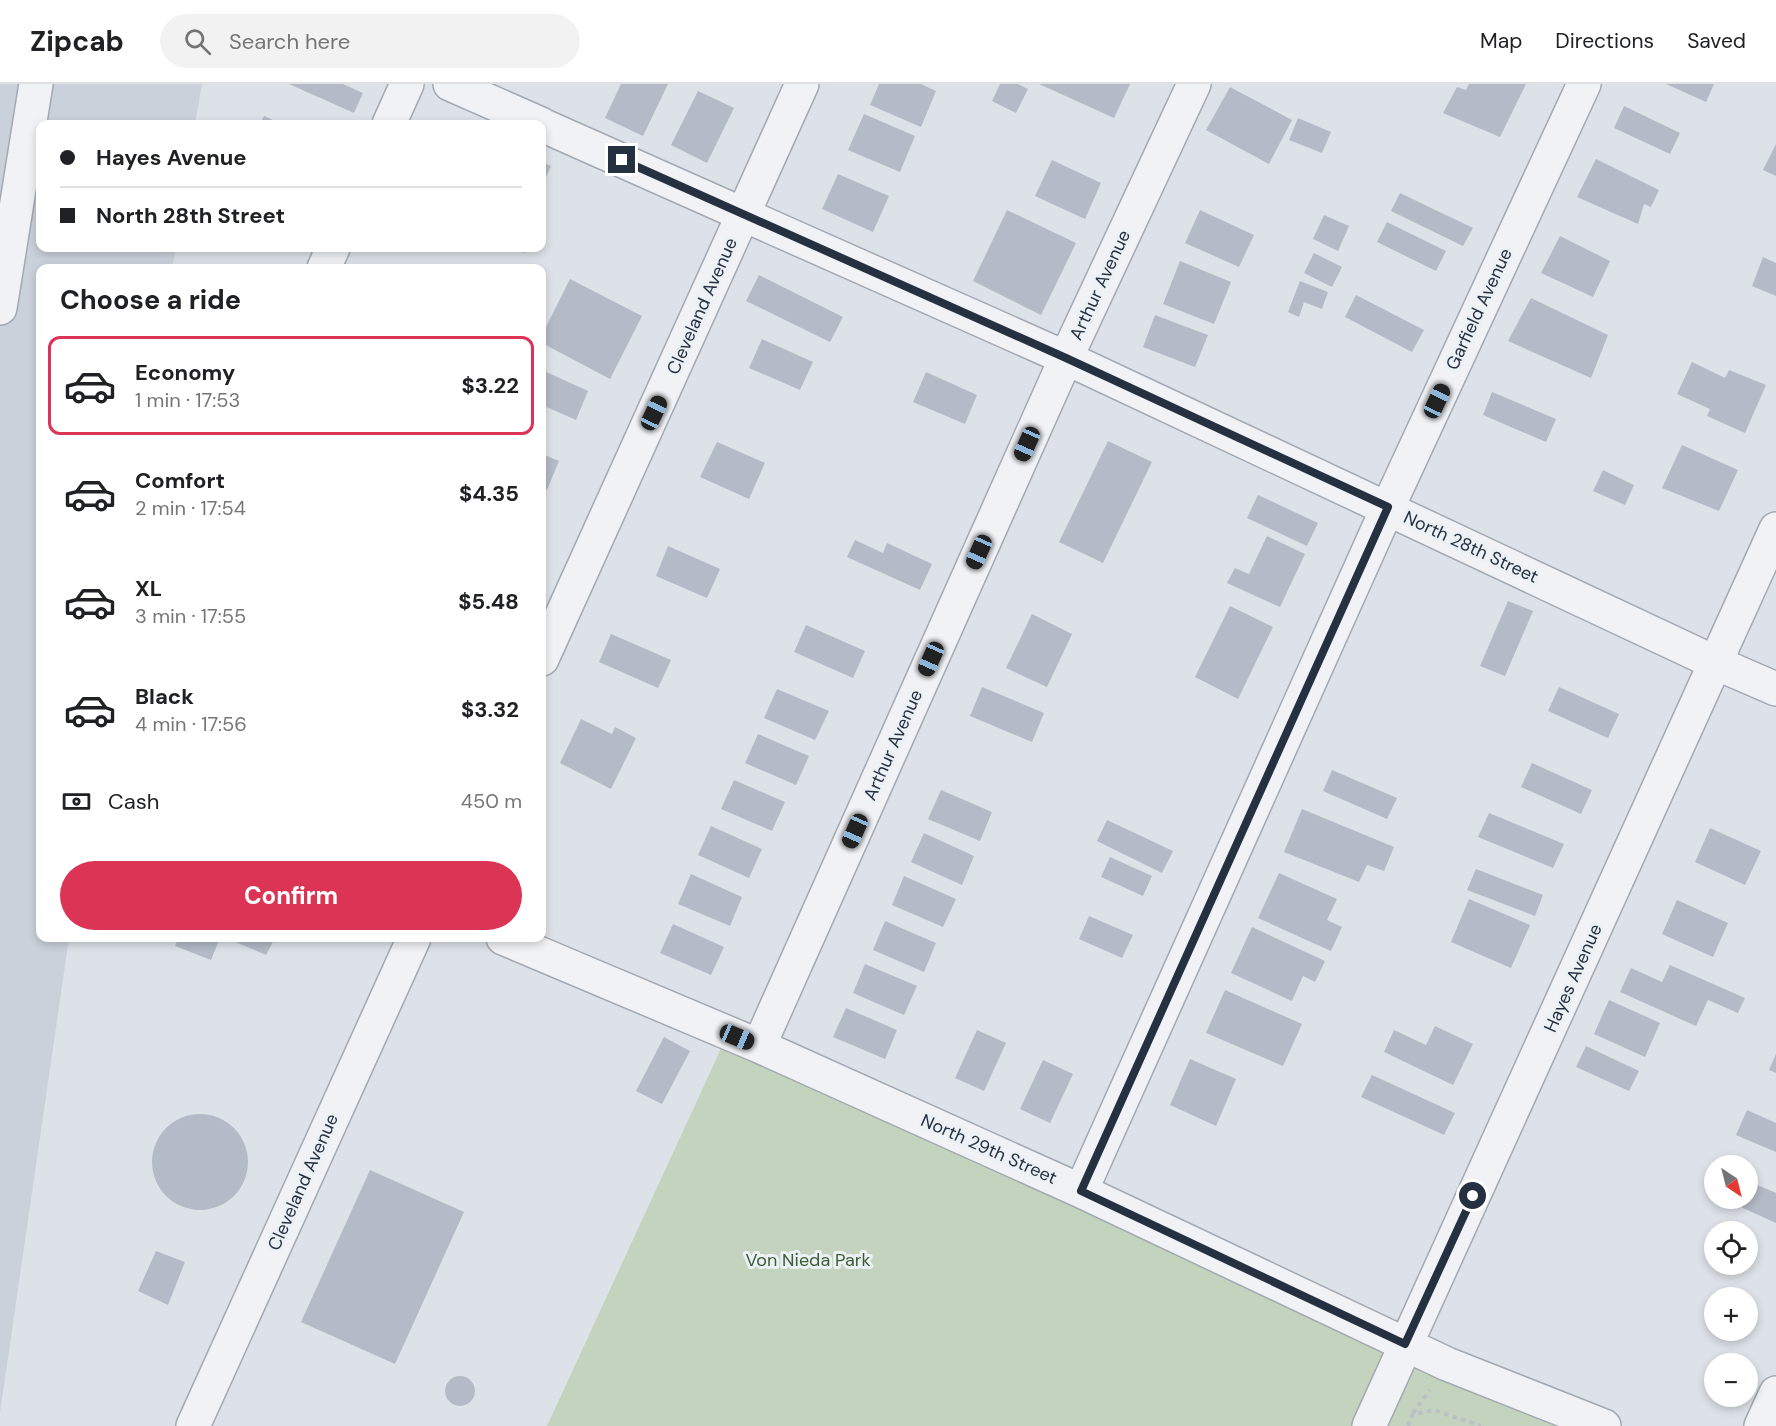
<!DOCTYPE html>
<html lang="en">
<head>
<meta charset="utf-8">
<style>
	body { margin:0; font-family:"DM Sans",sans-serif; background:#f2f2f2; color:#202124; height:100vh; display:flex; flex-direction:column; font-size:22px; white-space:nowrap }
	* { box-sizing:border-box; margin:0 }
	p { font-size:20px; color:#757577 }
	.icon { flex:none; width:33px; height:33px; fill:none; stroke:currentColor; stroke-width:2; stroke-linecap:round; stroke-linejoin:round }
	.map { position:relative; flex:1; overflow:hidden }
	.drawer { position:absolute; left:36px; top:180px; width:510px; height:678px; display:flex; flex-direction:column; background:#fff; border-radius:12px; box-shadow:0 3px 9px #0003 }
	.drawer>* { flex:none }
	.hud { position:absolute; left:36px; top:36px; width:510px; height:132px; border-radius:12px; box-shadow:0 3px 9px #0003; display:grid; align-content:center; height:132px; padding:0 24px; background:#fff }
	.needle { width:39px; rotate:145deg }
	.tools { position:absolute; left:1704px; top:1071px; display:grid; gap:12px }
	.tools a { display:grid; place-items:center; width:54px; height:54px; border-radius:50%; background:#fff; box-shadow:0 3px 9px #0003; font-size:30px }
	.end { position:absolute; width:27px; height:27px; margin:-14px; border:8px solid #253040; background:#fff; box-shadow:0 0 0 3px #fff }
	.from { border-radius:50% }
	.car { position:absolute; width:18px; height:36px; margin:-18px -9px; border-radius:8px; box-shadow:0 0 4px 2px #0007; background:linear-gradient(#222 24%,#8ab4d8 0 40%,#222 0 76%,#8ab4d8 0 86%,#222 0) }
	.hud b { display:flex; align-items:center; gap:21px; height:57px; font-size:22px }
	.hud b+b { border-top:2px solid #e0e0e0 }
	.hud i { width:15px; height:15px; background:#202124 }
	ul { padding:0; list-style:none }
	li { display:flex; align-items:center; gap:18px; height:99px; margin:0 12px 9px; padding:0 12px; border:3px solid transparent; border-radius:12px }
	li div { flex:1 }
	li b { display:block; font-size:22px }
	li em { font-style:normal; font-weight:700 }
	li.current { border-color:#db3455 }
	li>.icon { width:54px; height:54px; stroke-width:1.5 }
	h2 { padding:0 24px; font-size:27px; line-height:72px }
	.pay { display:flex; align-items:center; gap:15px; height:66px; padding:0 24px; font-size:22px }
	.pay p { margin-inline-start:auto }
	.button { display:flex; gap:12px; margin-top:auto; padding:12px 24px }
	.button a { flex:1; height:69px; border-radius:36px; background:#db3455; color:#fff; font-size:24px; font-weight:700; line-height:69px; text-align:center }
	header { display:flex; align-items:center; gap:36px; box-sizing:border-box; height:84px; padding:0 30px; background:#fff; border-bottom:2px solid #e0e0e0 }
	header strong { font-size:28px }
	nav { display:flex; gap:33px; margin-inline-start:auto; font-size:21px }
	.search { width:420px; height:54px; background:#f2f2f2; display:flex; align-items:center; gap:15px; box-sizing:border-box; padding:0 21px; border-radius:33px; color:#757577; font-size:22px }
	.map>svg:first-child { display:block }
	.built { fill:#cbd1db }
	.green { fill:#c4d3bd }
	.building { fill:#b4bbc6 }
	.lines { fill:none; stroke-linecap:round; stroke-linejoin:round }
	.minor-casing { stroke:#a2a9b2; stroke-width:36 }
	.path { stroke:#bbc0c7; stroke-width:4; stroke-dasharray:4.5 4.5; stroke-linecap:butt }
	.minor { stroke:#f0f2f6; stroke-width:33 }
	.route { stroke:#253040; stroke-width:8 }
	.labels { text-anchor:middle; stroke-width:6; stroke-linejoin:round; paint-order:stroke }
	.street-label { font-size:18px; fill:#253040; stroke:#ecf1f6 }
	.park-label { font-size:18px; fill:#3b5d31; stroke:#ecf1f6 }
</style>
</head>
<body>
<header>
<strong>Zipcab</strong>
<div class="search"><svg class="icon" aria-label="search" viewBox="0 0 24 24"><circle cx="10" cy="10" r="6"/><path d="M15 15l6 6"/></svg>Search here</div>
<nav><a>Map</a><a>Directions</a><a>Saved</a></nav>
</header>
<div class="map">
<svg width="1776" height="1342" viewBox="0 0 1776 1342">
	<rect width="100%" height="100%" fill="#dde2e8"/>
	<path class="built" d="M0,0H202L195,40H40V164H176L172,184H40V854H69L0,1329Z"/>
	<path class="green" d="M726,954L1555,1342H547Z"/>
	<path class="building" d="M289,0H343L363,9L354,29Z
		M621,0H668L643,52L605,34Z
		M879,0H921L936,7L921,43L870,21Z
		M1000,0H1018L1028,5L1016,29L992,17Z
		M1039,0H1130L1114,34Z
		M1469,0H1526L1500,53L1443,29L1457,3L1466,6Z
		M1666,0H1714L1706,18Z
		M1230,3L1292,36L1269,80L1206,46Z
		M698,7L734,24L707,79L671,61Z
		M1624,22L1680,49L1670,70L1614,44Z
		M864,30L915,52L900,88L848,66Z
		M264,32L282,40H260Z
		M1298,34L1331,48L1322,69L1289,56Z
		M1776,60V92L1763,86Z
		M1596,75L1659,106L1651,123L1644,120L1638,140L1577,113Z
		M1052,76L1101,99L1085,135L1035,112Z
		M542,78L551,82L542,102Z
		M838,90L889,112L873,148L822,125Z
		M1400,109L1473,144L1463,162L1391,127Z
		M1007,126L1076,159L1041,231L973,197Z
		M1200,126L1254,151L1239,183L1185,159Z
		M1324,131L1349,142L1338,167L1313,155Z
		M1387,138L1446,167L1436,187L1377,158Z
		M1560,152L1610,177L1593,213L1541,189Z
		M513,164H527L524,169Z
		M1314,169L1342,183L1332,203L1304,189Z
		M1763,173L1776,179V212L1752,202Z
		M1180,177L1231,198L1214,240L1163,220Z
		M759,191L843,233L830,258L746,217Z
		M570,195L642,232L610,295L542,259V251Z
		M1300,197L1328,208L1322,225L1304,218L1299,233L1288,228Z
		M1356,211L1424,246L1412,268L1345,233Z
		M1531,214L1608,251L1591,294L1508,257Z
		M1155,231L1208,251L1195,283L1143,263Z
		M762,255L813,278L800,306L749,284Z
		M1692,278L1725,294L1729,286L1766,301L1745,349L1707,332L1710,325L1677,310Z
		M542,286L588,307L576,336L542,321Z
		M926,288L977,311L965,340L913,318Z
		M1492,308L1556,335L1546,358L1483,331Z
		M1108,357L1152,378L1103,479L1059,458Z
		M717,358L765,379L749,415L700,393Z
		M1682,361L1738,386L1719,427L1662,404Z
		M542,370L559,377L547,406L542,404Z
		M1603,386L1634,401L1625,421L1593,407Z
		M1258,411L1318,439L1307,462L1247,434Z
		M1267,452L1305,470L1280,523L1227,499L1235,484L1249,490Z
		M855,456L883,469L887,459L932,480L920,506L847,473Z
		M668,462L720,485L707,514L656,492Z
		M1508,517L1533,527L1505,592L1480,582Z
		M1230,522L1273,543L1238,615L1195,593Z
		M1032,530L1072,550L1047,603L1006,584Z
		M806,541L865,567L853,594L794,568Z
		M611,550L671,576L658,604L599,578Z
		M982,603L1044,629L1032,658L970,632Z
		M1559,603L1619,630L1608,654L1548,627Z
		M777,605L829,627L815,656L764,634Z
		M581,635L612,650L615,643L636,654L611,705L560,679Z
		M758,650L809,672L796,701L745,679Z
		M1532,679L1592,706L1581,730L1521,703Z
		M1332,686L1397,714L1387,735L1323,707Z
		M734,696L785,718L772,747L721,725Z
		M941,706L992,728L980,757L928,735Z
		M1302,725L1394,763L1384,787L1367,781L1359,798L1284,768Z
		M1489,729L1564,760L1553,784L1478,753Z
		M1107,736L1173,767L1162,789L1097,757Z
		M711,742L762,765L749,794L698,771Z
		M1710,744L1761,767L1745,801L1695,778Z
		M924,749L974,772L962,801L911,778Z
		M1110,773L1152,792L1143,812L1101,793Z
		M1476,785L1543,811L1535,832L1467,806Z
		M1279,789L1337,815L1327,836L1342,843L1331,867L1258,834Z
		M691,790L742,813L730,842L678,820Z
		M904,792L956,815L943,843L892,821Z
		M1469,815L1530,841L1511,884L1451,858Z
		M1677,816L1728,839L1713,873L1662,850Z
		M1089,832L1133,851L1122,874L1079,855Z
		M885,837L936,859L924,888L873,866Z
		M673,840L724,863L711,891L660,869Z
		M1252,843L1325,877L1315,898L1303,892L1292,917L1231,889Z
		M179,854H220L211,876L175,862Z
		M226,854H275L266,871Z
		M865,880L917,902L904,931L853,909Z
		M1670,881L1745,914L1738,929L1708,916L1696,942L1620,908L1631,884L1662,898Z
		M1225,906L1302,940L1283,982L1206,949Z
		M1609,916L1660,939L1645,973L1594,950Z
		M846,924L897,946L885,975L833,953Z
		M1435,942L1473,960L1453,1001L1384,968L1394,946L1426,961Z
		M977,946L1006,959L984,1007L955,994Z
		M664,953L690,967L662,1020L636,1007Z
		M1586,962L1639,987L1629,1007L1576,983Z
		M1776,970V989L1769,986Z
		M1190,975L1236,995L1216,1042L1170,1021Z
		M1043,976L1073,990L1050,1039L1020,1025Z
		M1372,991L1455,1029L1444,1051L1361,1013Z
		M1747,1026L1776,1039V1068L1736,1051Z
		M152 1078a48 48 0 1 1 96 0a48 48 0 1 1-96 0Z
		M370,1086L464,1128L395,1280L301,1238Z
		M1748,1097L1776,1109V1139L1721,1114H1748Z
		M156,1167L185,1178L168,1221L138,1207Z
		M445 1307a15 15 0 1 1 30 0a15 15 0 1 1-30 0Z"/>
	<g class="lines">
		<g class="minor-casing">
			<path id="minor" d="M450,0L541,40
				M389,40L407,0
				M542,41L1066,274L1716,579L1776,605
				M324,184L333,164
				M0,224L36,0
				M542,575L802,0
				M503,854L759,962L1081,1107L1447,1280L1604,1342
				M759,962L1066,274L1194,0
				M1081,1107L1388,423L1584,0
				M193,1342L414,854
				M1369,1342L1776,445
				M1761,1342L1776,1309"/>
		</g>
		<path class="path" d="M1413,1329L1430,1306
			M1408,1342L1413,1330L1434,1326L1481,1342"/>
		<use href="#minor" class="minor"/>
	</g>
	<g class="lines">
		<path class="route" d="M622,76L1066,274L1388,423L1081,1107L1405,1260L1473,1112"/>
	</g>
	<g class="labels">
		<g class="street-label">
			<text transform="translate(1100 201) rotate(-65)" y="6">Arthur Avenue</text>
			<text transform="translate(702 222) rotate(-66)" y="6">Cleveland Avenue</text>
			<text transform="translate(1479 225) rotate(-65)" y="6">Garfield Avenue</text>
			<text transform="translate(1471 463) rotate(25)" y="6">North 28th Street</text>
			<text transform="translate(893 661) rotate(-66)" y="6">Arthur Avenue</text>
			<text transform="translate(1573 894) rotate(-66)" y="6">Hayes Avenue</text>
			<text transform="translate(989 1065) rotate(24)" y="6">North 29th Street</text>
			<text transform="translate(303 1098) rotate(-66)" y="6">Cleveland Avenue</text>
		</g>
		<g class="park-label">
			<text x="808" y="1182">Von Nieda Park</text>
		</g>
	</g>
</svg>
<div class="tools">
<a><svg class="needle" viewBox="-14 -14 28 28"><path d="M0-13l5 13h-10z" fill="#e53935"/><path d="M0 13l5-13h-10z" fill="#757577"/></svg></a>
<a><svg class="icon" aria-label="locate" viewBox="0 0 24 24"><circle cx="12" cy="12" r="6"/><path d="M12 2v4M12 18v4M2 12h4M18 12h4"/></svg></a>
<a>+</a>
<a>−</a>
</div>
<i class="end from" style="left:1473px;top:1112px"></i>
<i class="end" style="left:622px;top:76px"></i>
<i class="car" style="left:1437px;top:317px;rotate:25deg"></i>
<i class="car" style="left:654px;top:329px;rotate:25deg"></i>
<i class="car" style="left:1027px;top:360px;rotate:204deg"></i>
<i class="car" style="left:979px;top:468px;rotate:204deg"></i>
<i class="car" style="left:931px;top:575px;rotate:204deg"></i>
<i class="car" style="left:855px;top:747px;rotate:204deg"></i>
<i class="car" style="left:737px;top:953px;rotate:113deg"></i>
<div class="hud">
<b><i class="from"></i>Hayes Avenue</b>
<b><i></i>North 28th Street</b>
</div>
<section class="drawer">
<h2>Choose a ride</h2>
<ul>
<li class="current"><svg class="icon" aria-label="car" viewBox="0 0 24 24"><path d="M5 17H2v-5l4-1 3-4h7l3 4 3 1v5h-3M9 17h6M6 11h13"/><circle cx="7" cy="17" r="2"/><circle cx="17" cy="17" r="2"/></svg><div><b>Economy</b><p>1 min · 17:53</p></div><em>$3.22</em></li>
<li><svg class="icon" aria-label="car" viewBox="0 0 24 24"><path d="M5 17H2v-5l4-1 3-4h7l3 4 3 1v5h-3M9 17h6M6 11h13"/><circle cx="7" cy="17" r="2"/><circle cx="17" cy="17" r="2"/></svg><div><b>Comfort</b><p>2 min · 17:54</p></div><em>$4.35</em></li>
<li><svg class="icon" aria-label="car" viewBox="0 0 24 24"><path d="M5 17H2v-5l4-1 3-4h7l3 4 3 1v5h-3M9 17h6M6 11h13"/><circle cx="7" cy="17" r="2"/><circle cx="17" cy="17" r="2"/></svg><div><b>XL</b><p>3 min · 17:55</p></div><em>$5.48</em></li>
<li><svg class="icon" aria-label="car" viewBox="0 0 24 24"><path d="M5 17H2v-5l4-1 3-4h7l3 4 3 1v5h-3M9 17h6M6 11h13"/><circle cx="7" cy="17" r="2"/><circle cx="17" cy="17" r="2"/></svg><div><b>Black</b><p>4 min · 17:56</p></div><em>$3.32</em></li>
</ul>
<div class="pay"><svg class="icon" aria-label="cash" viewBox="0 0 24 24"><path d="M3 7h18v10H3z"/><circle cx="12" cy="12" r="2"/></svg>Cash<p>450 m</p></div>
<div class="button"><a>Confirm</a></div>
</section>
</div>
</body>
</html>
